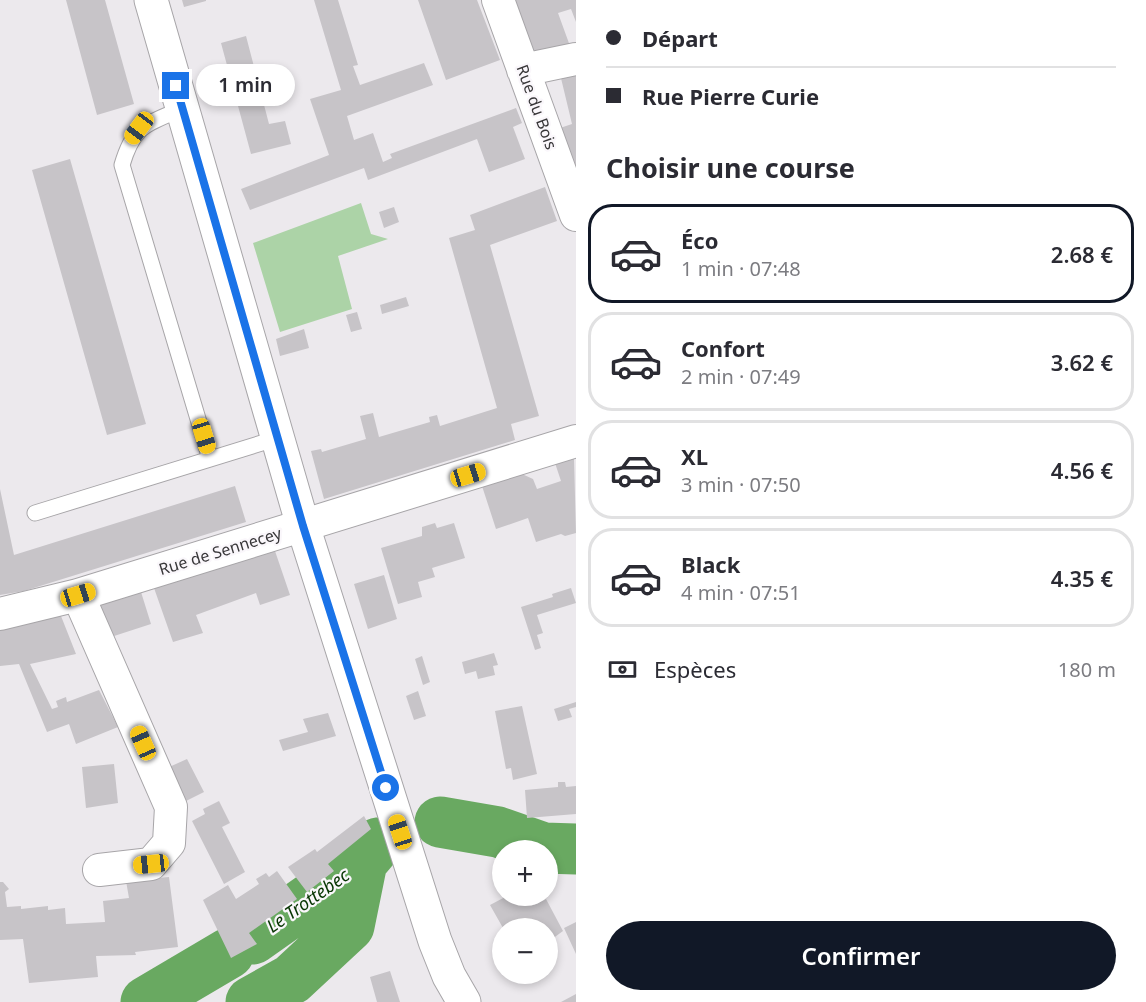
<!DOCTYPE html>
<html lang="fr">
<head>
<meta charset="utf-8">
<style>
	body { margin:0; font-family:"Noto Sans",sans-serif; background:#f7f7f7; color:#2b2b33; height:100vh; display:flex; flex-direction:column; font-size:22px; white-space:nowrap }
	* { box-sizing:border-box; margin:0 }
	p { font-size:20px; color:#7c7c81 }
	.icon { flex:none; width:33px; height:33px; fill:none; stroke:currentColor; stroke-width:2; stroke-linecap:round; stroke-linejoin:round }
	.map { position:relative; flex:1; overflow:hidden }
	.panel { display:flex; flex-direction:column; background:#fff; width:570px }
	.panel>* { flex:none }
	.guide { display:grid; align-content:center; height:132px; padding:0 30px; background:#fff }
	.tools { position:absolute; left:492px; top:840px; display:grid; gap:12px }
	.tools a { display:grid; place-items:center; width:66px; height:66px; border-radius:50%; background:#fff; box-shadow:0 3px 9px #0003; font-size:30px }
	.end { position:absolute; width:27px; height:27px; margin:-14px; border:8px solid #1a73e8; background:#fff; box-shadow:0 0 0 3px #fff }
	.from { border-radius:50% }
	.bubble { position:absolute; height:42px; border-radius:21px; background:#fff; box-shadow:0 3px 9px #0003; font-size:20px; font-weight:600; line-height:42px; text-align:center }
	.car { position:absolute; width:18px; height:36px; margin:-18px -9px; border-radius:8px; box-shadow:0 0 4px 2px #0007; background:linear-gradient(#f5c518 24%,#345 0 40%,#f5c518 0 76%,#345 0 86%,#f5c518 0) }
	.guide b { display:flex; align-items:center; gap:21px; height:57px; font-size:22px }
	.guide b+b { border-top:2px solid #e1e1e2 }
	.guide i { width:15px; height:15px; background:#2b2b33 }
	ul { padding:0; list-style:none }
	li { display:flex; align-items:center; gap:18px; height:99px; margin:0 12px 9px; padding:0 18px; border:3px solid #e1e1e2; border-radius:24px }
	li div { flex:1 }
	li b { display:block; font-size:22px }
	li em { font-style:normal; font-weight:600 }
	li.on { border-color:#111827 }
	li>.icon { width:54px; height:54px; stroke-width:1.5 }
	h2 { padding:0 30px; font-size:27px; line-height:72px }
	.pay { display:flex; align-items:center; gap:15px; height:66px; padding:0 30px; font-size:22px }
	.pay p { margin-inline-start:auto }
	.primary-button { display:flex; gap:12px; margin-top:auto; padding:12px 30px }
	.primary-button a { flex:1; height:69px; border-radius:36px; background:#111827; color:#fff; font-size:24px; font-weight:600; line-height:69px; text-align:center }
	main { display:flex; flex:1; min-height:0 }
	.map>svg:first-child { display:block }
	.green { fill:#acd3a7 }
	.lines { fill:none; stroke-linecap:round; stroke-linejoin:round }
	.river { stroke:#69a961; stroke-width:51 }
	.building { fill:#c7c4c8 }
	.service-casing { stroke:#a7a5a8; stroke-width:17 }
	.minor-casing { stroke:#a7a5a8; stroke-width:34 }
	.tertiary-casing { stroke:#a7a5a8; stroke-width:35 }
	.service { stroke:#fff; stroke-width:15 }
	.minor { stroke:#fff; stroke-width:32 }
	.tertiary { stroke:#fff; stroke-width:33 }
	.route { stroke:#1a73e8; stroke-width:8 }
	.labels { text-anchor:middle; stroke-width:4.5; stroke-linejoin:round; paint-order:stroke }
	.street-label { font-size:16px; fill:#383739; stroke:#faf7fb }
	.water-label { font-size:18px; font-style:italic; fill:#073502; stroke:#faf7fb }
</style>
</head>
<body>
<main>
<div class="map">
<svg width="576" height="1002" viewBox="0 0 576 1002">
	<rect width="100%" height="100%" fill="#ece9ed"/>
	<path class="green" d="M361,203L371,234L388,239L338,256L352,309L280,332L253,243Z"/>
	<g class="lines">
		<path class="river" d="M440,822L498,832L544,848L576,849
			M253,939L362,862
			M146,1002L229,953
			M251,1002L292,979L349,926L362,862L378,843"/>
	</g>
	<path class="building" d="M66,0H105L134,104L97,115Z
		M182,0H206V1L184,7Z
		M314,0H338L358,65L353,66L360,85L424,63L433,85L347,116L354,140L373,133L383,162L392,158L390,154L516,108L522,123L513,127L525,159L489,172L477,139L368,180L364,168L250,210L241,189L329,155L310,99L341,90Z
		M418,0H477L500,60L446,80Z
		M514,0H576V22L571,9L558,13L570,46L534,53Z
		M246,36L269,124L285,121L291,144L251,154L221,43Z
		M576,70V170L560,128L572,124L560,74Z
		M70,159L146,424L107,435L32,170Z
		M545,187L557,221L490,245L539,416L511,424L515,440L324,499L311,451L321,449L322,452L366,439L360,416L373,413L379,437L430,422L429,417L437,415L440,426L497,408L449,238L475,230L470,215Z
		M394,207L399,222L384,228L379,212Z
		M406,297L409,306L382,314L380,305Z
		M357,312L362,329L351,332L346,315Z
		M304,329L309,348L280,356L276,339Z
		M574,458L576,533L565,536L561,534L536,542L528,518L496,529L482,486L522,474L533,479L537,489L561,481L555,463Z
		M235,486L246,522L24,591L0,595V489L14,555Z
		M435,523L437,528L454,523L465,558L432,568L435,577L418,582L422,597L398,604L381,548L422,536V527Z
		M275,551L290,595L260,605L256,593L196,615L203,633L173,642L154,588Z
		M384,575L397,619L368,629L354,584Z
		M571,588L576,603L537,615L543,633L537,635L541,648L535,650L521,607L553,597L552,594Z
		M141,592L151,624L111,637L95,606Z
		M61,616L76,654L30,664L52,709L58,707L56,701L66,697L67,702L99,690L118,727L76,744L69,724L47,732L19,664L0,666V628Z
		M494,653L498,665L493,666L495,675L478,679L476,671L465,674L462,662Z
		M422,656L430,682L423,685L415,659Z
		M418,691L426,716L414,720L406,696Z
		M576,702V707L569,709L572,717L558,721L554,709Z
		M522,706L537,774L513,780L511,768L506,769L495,711Z
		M328,713L336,736L283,751L279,740L308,732L303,719Z
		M187,759L204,792L184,802L167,768Z
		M114,764L118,803L86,808L82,767Z
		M558,782H565L566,787L576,786V814L527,818L525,790L558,787Z
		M219,801L230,823L222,827L245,872L224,884L192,821L205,814L203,809Z
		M364,816L371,829L328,864L334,871L307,892L288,867L315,849L317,852Z
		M277,871L297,899L249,933L257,944L231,958L203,900L228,885L236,899L259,884L256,879L266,873L269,877Z
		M169,877L178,947L135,952L136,955L96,956L98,977L29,983L23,939L0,940V882H3L9,889L5,892L7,907L21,906V909L48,906V910L65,908L66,924L105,922L103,901L129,898L126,881Z
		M507,896H529L534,905L546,899L563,931L548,942V928H503L490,905Z
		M576,922V954L564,928Z
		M390,971L400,1002H377L370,977Z
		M576,994V1002H561Z"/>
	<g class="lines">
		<g class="service-casing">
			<path id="service" d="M183,108C146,125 134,124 122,165L210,459
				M35,513L278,438"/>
		</g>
		<g class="minor-casing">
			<path id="minor" d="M498,0L576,215
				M523,70L576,59
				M78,595L171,807L169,843L151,864L99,870
				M0,614L78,595L576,441"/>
		</g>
		<g class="tertiary-casing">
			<path id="tertiary" d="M151,0L303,526L435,941L449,976L464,1002"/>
		</g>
		<use href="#service" class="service"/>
		<use href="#minor" class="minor"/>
		<use href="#tertiary" class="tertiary"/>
	</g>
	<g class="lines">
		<path class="route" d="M176,86L303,526L386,788"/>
	</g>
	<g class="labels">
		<g class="street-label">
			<text transform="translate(537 107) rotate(70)" y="6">Rue du Bois</text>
			<text transform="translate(220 551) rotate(-17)" y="6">Rue de Sennecey</text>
		</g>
		<g class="water-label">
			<text transform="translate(308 901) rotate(-35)" y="6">Le Trottebec</text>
		</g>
	</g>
</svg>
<div class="tools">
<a>+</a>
<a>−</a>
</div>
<i class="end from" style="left:386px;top:788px"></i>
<i class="end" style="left:176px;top:86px"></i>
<div class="bubble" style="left:196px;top:64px;width:99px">1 min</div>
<i class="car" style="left:139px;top:128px;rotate:217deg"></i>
<i class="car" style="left:204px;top:436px;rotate:163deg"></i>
<i class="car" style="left:468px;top:475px;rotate:73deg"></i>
<i class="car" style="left:78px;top:595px;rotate:73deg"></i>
<i class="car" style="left:143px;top:743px;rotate:336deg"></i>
<i class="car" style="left:400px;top:832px;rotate:342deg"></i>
<i class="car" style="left:151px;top:864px;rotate:264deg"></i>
</div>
<section class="panel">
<div class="guide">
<b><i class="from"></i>Départ</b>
<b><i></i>Rue Pierre Curie</b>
</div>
<h2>Choisir une course</h2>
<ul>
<li class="on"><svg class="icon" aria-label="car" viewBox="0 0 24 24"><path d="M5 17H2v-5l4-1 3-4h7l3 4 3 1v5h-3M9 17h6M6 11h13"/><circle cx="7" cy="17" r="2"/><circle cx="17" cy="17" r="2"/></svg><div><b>Éco</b><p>1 min · 07:48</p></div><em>2.68 €</em></li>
<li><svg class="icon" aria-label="car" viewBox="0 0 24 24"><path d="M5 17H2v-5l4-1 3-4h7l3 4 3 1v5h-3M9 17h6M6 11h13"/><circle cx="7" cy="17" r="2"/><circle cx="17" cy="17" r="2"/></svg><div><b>Confort</b><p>2 min · 07:49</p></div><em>3.62 €</em></li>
<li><svg class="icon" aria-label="car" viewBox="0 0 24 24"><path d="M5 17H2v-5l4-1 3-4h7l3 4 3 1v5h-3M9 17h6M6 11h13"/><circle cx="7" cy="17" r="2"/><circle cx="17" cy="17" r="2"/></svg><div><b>XL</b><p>3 min · 07:50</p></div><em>4.56 €</em></li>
<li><svg class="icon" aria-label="car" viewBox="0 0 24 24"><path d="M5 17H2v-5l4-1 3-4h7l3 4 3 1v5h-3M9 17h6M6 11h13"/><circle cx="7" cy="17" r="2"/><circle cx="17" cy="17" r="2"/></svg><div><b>Black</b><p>4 min · 07:51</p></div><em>4.35 €</em></li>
</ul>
<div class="pay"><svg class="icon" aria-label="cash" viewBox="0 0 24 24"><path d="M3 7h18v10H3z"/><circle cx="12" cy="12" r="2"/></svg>Espèces<p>180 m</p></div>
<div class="primary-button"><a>Confirmer</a></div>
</section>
</main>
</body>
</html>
